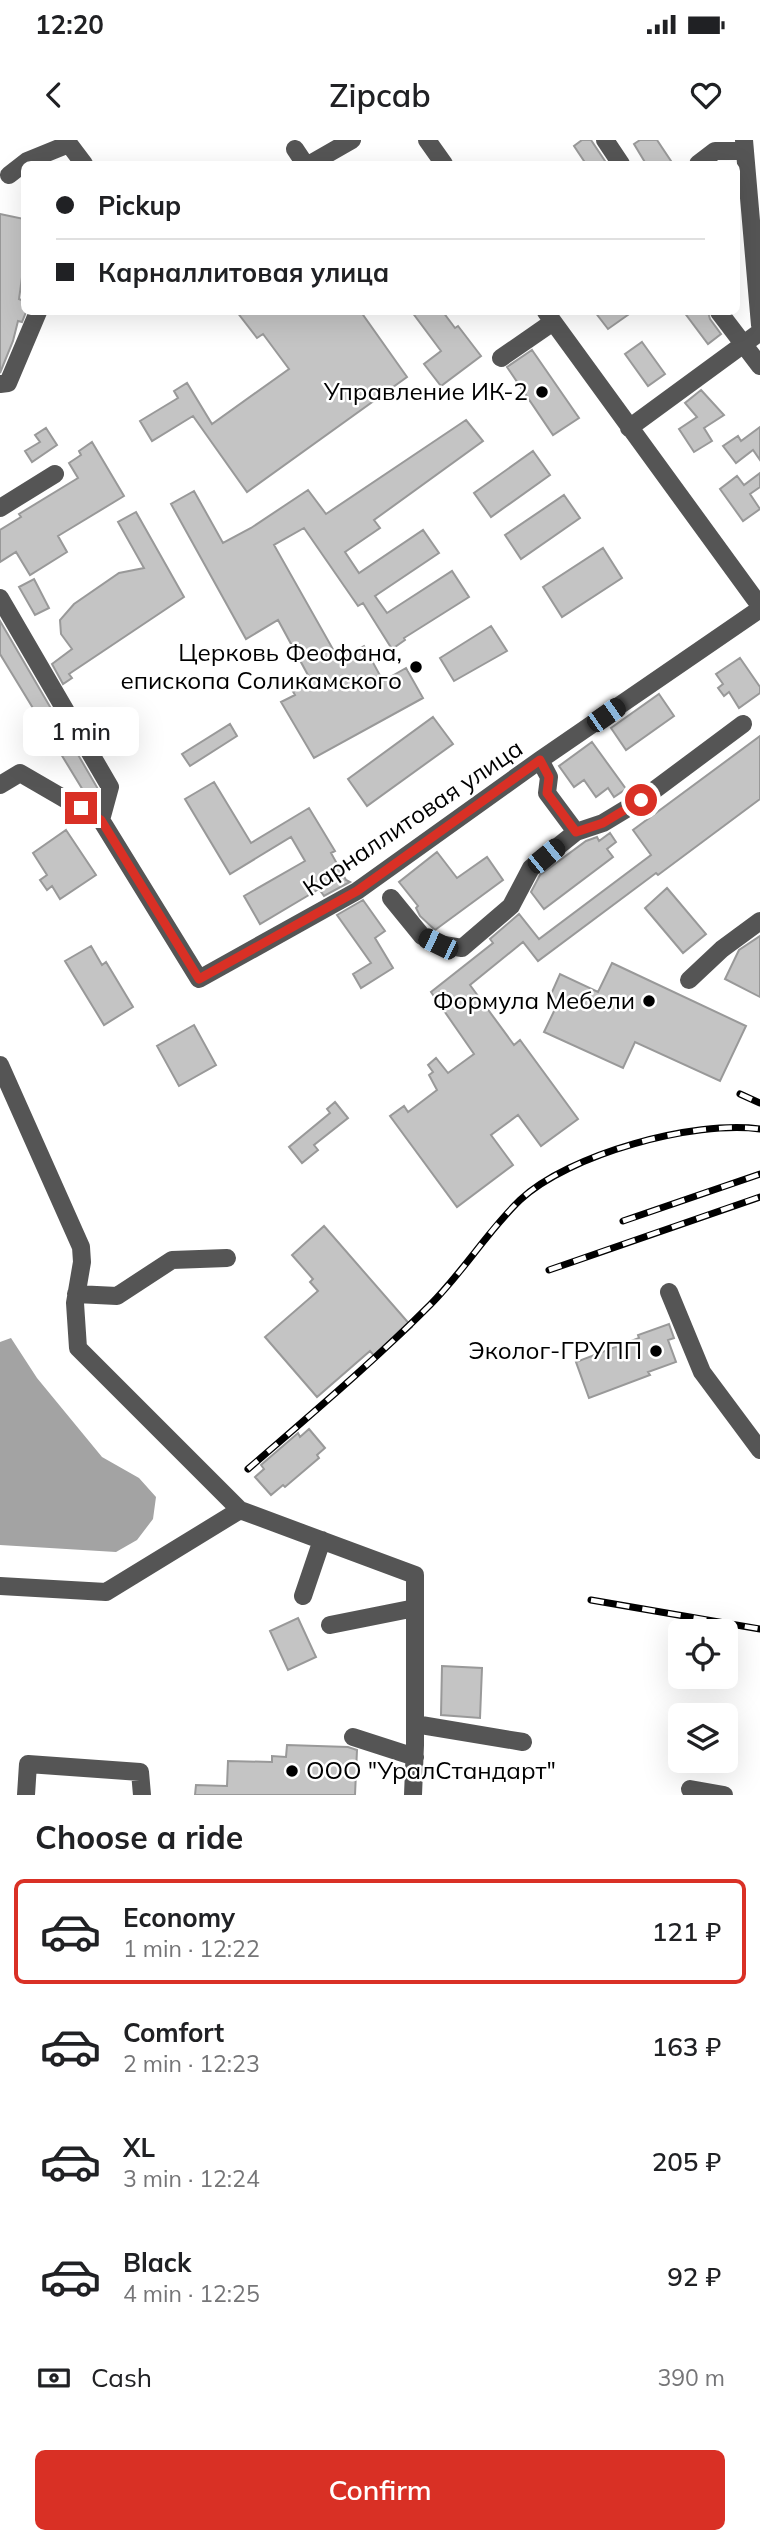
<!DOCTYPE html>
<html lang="en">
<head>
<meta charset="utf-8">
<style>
	body { margin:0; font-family:Mulish,sans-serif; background:#f2f2f2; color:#202124; height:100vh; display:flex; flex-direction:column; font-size:26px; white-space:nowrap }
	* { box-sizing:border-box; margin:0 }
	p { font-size:23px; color:#757577 }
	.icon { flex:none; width:38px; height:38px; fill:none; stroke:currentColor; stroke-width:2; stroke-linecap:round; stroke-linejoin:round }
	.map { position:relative; height:1655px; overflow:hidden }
	.details { display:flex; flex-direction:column; background:#fff; flex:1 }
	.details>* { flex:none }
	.guide { position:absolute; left:21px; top:21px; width:719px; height:154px; border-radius:10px; box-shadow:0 7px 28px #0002; display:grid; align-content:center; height:154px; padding:0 35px; background:#fff }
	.fabs { position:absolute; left:668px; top:1479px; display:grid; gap:14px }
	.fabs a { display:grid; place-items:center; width:70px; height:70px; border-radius:10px; background:#fff; box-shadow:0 7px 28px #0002; font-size:35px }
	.end { position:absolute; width:32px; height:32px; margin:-16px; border:9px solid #d93025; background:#fff; box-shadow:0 0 0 4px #fff }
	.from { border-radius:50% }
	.bubble { position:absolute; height:49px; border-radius:10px; background:#fff; box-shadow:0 7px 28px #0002; font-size:23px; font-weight:600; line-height:49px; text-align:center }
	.car { position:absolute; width:21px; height:42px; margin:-21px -10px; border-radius:9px; box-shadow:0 0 5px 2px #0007; background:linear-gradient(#222 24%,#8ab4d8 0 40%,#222 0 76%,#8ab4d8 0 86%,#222 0) }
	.guide b { display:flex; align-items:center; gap:24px; height:66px; font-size:26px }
	.guide b+b { border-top:2px solid #e0e0e0 }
	.guide i { width:18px; height:18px; background:#202124 }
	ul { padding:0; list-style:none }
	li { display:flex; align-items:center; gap:21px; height:105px; margin:0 14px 10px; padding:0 21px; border:4px solid transparent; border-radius:10px }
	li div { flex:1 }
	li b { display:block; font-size:26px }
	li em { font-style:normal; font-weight:600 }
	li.selected { border-color:#d93025 }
	li>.icon { width:63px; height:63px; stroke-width:1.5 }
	h2 { padding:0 35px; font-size:32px; line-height:84px }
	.pay { display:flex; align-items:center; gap:18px; height:77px; padding:0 35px; font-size:26px }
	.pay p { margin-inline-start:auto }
	.cta { display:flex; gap:14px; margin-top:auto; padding:14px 35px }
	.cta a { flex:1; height:80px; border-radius:10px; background:#d93025; color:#fff; font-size:28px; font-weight:600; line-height:80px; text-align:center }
	.status { display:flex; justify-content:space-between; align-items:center; height:49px; padding:0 35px; background:#fff; direction:ltr }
	.status svg { height:19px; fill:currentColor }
	header { display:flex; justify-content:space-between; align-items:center; height:91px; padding:0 35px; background:#fff; font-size:32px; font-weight:600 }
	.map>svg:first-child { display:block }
	.water { fill:#a3a3a3 }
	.building { fill:#c4c4c4; stroke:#999; stroke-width:2 }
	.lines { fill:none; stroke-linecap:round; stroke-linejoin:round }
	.minor { stroke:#555; stroke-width:18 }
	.rail-casing { stroke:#000; stroke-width:7 }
	.rail { stroke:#fff; stroke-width:4.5; stroke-dasharray:13; stroke-linecap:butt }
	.route { stroke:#d93025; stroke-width:9 }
	.poi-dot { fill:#000; stroke:#fff; stroke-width:2.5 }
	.labels { text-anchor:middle; stroke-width:5; stroke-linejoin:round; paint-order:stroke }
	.poi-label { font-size:24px; fill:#000; stroke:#fff; text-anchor:end }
	.street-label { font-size:24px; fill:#000; stroke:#fff }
</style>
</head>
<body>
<div class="status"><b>12:20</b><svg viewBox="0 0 49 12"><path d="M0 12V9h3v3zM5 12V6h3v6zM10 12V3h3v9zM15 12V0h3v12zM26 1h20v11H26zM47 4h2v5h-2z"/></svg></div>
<header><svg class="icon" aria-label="back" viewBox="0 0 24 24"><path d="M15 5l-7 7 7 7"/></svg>Zipcab<svg class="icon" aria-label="heart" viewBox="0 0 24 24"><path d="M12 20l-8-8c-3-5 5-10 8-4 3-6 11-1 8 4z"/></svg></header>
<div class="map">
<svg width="760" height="1655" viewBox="0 0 760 1655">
	<rect width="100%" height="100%" fill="#fff"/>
	<path class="water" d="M11,1198L37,1238L102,1317L139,1338L156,1357L153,1379L137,1400L116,1412L0,1405V1202Z"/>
	<path class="building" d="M582,0H591L607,24H586L574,6Z
		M640,0H657L673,24H646L634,4Z
		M0,74L24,79V123L19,159L24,161L26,172L22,182L18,181L13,201L0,233Z
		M237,172H361L407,237L247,352L193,276L152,301L140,281L178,258L174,251L187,243L212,284L289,229L263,194L257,198Z
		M412,172H443L455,188L458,186L481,216L441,246L424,224L441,211Z
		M595,172H632L608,189Z
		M684,172H708L710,179L721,194L708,204Z
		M642,202L665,234L648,246L625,214Z
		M532,210L579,278L553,295L507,227Z
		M701,250L724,275L704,288L712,301L694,312L679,289L697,277L685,263Z
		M466,280L483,301L374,380L380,388L345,412L359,433L423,390L439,413L375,456L387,473L452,431L469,457L404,498L405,500L392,509L363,463L358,466L304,388L274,405L339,520L364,506L383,541L406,528L423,558L314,618L281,562L295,555L291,548L309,537L278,480L246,499L171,364L194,351L223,403L251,388L308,350L326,374Z
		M760,287V320L753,310L736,323L723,306L738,296L741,301Z
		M46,288L57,305L32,322L25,311L40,302L35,295Z
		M92,302L124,356L58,396L67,412L30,435L16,412L0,422V390L21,377L19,374L78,338L69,323L81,315L79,311Z
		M533,311L550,335L491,377L474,353Z
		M760,333V347L750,354L760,369L743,381L720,349L737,336L744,345Z
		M564,355L580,378L521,419L505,395Z
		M136,372L184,457L69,534L72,538L63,544L52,524L72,509L61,494L60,480L74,464L119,433L144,428L118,382Z
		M603,408L622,438L562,477L543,447Z
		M34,439L49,468L35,475L19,447Z
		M0,481L98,649L96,655L89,660L0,514Z
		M491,486L507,511L454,541L440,518Z
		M740,518L760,547V553L739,568L729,552L724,556L718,548L723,544L716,534Z
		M659,554L674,576L626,610L611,588Z
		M433,577L453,604L367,666L348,639Z
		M230,584L237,596L190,626L182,614Z
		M760,596V659L658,735L656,733L538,821L523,802L470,845L514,905L520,900L578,979L541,1006L518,975L491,995L513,1025L457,1067L390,976L404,966L408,972L437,950L429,935L433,932L428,925L436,918L448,933L474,914L431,852L493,803L490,799L519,774L539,799L651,715L633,690Z
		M592,602L626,649L614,657L608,648L596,657L584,640L574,647L559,626Z
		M214,642L251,703L309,668L335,711L331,713L346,740L350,742L324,756L319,749L260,784L244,756L305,721L291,697L230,734L185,659Z
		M66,690L96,735L60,759L52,746L47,750L40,740L47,735L33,713Z
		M610,693L616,702L607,709L613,717L544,769L531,752L540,735L586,701L597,697L599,701Z
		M437,712L457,738L487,717L503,740L435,790L420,776L416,768L418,766L399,742Z
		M667,748L706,794L683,813L645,768Z
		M363,760L385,791L375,798L393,828L361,848L353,834L371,823L337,775Z
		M760,796V857L725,839L739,810Z
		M91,806L102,825L106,822L133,867L104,885L65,821Z
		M612,823L746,886L720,941L635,902L623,928L544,892L557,865L548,861L560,834L598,852Z
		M194,885L216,925L179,946L157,906Z
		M335,962L348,978L314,1005L318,1010L302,1023L289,1007L330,973L327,969Z
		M324,1086L412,1187L376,1218L370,1211L317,1257L265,1197L318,1151L310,1142L313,1139L292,1115Z
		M669,1184L674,1198L668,1200L676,1222L648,1232L650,1235L589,1258L576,1222L639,1198L638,1195Z
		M309,1289L325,1308L317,1315L319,1318L285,1347L283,1345L271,1355L255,1337L264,1329L261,1325L298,1293L300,1297Z
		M298,1478L316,1517L288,1530L270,1491Z
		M442,1526L482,1528L480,1578L441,1575Z
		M287,1605L348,1607L357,1610L355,1655H195L196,1645L227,1646L228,1621L272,1622V1616L286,1617Z"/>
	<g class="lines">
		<path class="minor" d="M427,0L444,24
			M605,0L621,24
			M744,0L760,185
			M295,9L305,24
			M310,24L352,0
			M698,24L715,11H745
			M9,35L27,21L69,4L84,24
			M546,172L760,466
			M719,172L760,226
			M501,218L553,182
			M0,244L8,243L38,172
			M629,288L760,192
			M0,368L55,334
			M0,458L110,647L101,680
			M540,620L549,637L547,653L576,692
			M0,645L20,633L101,680L199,839L357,751L540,620L760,469
			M391,758L422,796L438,804L462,808L511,766L531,728L576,692L603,683L641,660L743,584
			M689,840L722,809L760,781
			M0,925L81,1107L82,1122L75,1163L78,1208L240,1370
			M669,1152L702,1232L760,1310
			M76,1154L117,1156L172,1120L227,1118
			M0,1446L106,1452L240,1370L415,1435V1605L413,1655
			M303,1456L322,1400
			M330,1485L415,1468
			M415,1584L523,1602
			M353,1597L415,1617
			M690,1649L724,1655
			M26,1655L28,1624L140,1632L142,1655"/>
		<g class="rail-casing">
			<path id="rail" d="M740,954L760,963
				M623,1081L760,1034
				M549,1130L760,1057
				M248,1329C309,1276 372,1223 430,1165C463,1132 487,1092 520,1060C569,1014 694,980 760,989
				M591,1460L760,1489"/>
		</g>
		<use href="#rail" class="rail"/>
	</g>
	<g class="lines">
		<path class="route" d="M81,668L101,680L199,839L357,751L540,620L549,637L547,653L576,692L603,683L641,660"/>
	</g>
	<g class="poi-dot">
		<circle cx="542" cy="252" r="7"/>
		<circle cx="416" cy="527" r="7"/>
		<circle cx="649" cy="861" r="7"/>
		<circle cx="656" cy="1211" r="7"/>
		<circle cx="292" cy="1631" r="7"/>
	</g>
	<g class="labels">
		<g class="poi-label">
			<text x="528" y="260">Управление ИК-2</text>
			<text x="402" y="521">Церковь Феофана,<tspan x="402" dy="28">епископа Соликамского</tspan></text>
			<text x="635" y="869">Формула Мебели</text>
			<text x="642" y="1219">Эколог-ГРУПП</text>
			<text x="306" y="1639" text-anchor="start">ООО "УралСтандарт"</text>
		</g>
		<g class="street-label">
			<text transform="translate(413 678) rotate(-34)" y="8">Карналлитовая улица</text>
		</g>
	</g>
</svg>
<div class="fabs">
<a><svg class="icon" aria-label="locate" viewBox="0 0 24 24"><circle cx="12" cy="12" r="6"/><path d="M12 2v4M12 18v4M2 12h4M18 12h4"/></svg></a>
<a><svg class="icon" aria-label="layers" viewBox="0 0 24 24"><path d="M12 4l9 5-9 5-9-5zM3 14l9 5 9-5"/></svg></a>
</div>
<i class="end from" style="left:641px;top:660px"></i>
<i class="end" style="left:81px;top:668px"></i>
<div class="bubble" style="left:23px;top:567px;width:116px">1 min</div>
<i class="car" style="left:606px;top:575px;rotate:55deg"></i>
<i class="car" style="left:546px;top:716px;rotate:51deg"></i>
<i class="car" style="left:438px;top:804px;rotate:296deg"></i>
<div class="guide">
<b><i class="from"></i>Pickup</b>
<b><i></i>Карналлитовая улица</b>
</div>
</div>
<section class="details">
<h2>Choose a ride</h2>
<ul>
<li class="selected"><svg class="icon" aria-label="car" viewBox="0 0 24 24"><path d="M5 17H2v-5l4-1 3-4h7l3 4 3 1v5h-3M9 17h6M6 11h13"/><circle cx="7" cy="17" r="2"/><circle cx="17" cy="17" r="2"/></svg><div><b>Economy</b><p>1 min · 12:22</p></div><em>121 ₽</em></li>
<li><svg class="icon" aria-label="car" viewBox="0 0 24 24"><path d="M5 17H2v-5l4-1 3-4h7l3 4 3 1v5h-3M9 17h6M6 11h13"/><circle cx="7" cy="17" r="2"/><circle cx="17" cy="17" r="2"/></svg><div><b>Comfort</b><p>2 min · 12:23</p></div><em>163 ₽</em></li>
<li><svg class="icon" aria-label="car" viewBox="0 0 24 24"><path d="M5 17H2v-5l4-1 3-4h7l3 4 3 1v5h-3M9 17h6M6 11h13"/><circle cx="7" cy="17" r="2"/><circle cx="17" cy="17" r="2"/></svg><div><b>XL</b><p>3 min · 12:24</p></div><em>205 ₽</em></li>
<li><svg class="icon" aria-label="car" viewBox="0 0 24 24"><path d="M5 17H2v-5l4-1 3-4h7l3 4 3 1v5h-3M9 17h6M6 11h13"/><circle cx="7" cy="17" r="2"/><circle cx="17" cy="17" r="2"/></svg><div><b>Black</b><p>4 min · 12:25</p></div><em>92 ₽</em></li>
</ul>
<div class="pay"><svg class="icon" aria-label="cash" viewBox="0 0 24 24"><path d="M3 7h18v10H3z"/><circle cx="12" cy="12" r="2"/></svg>Cash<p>390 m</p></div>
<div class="cta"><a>Confirm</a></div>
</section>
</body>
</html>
